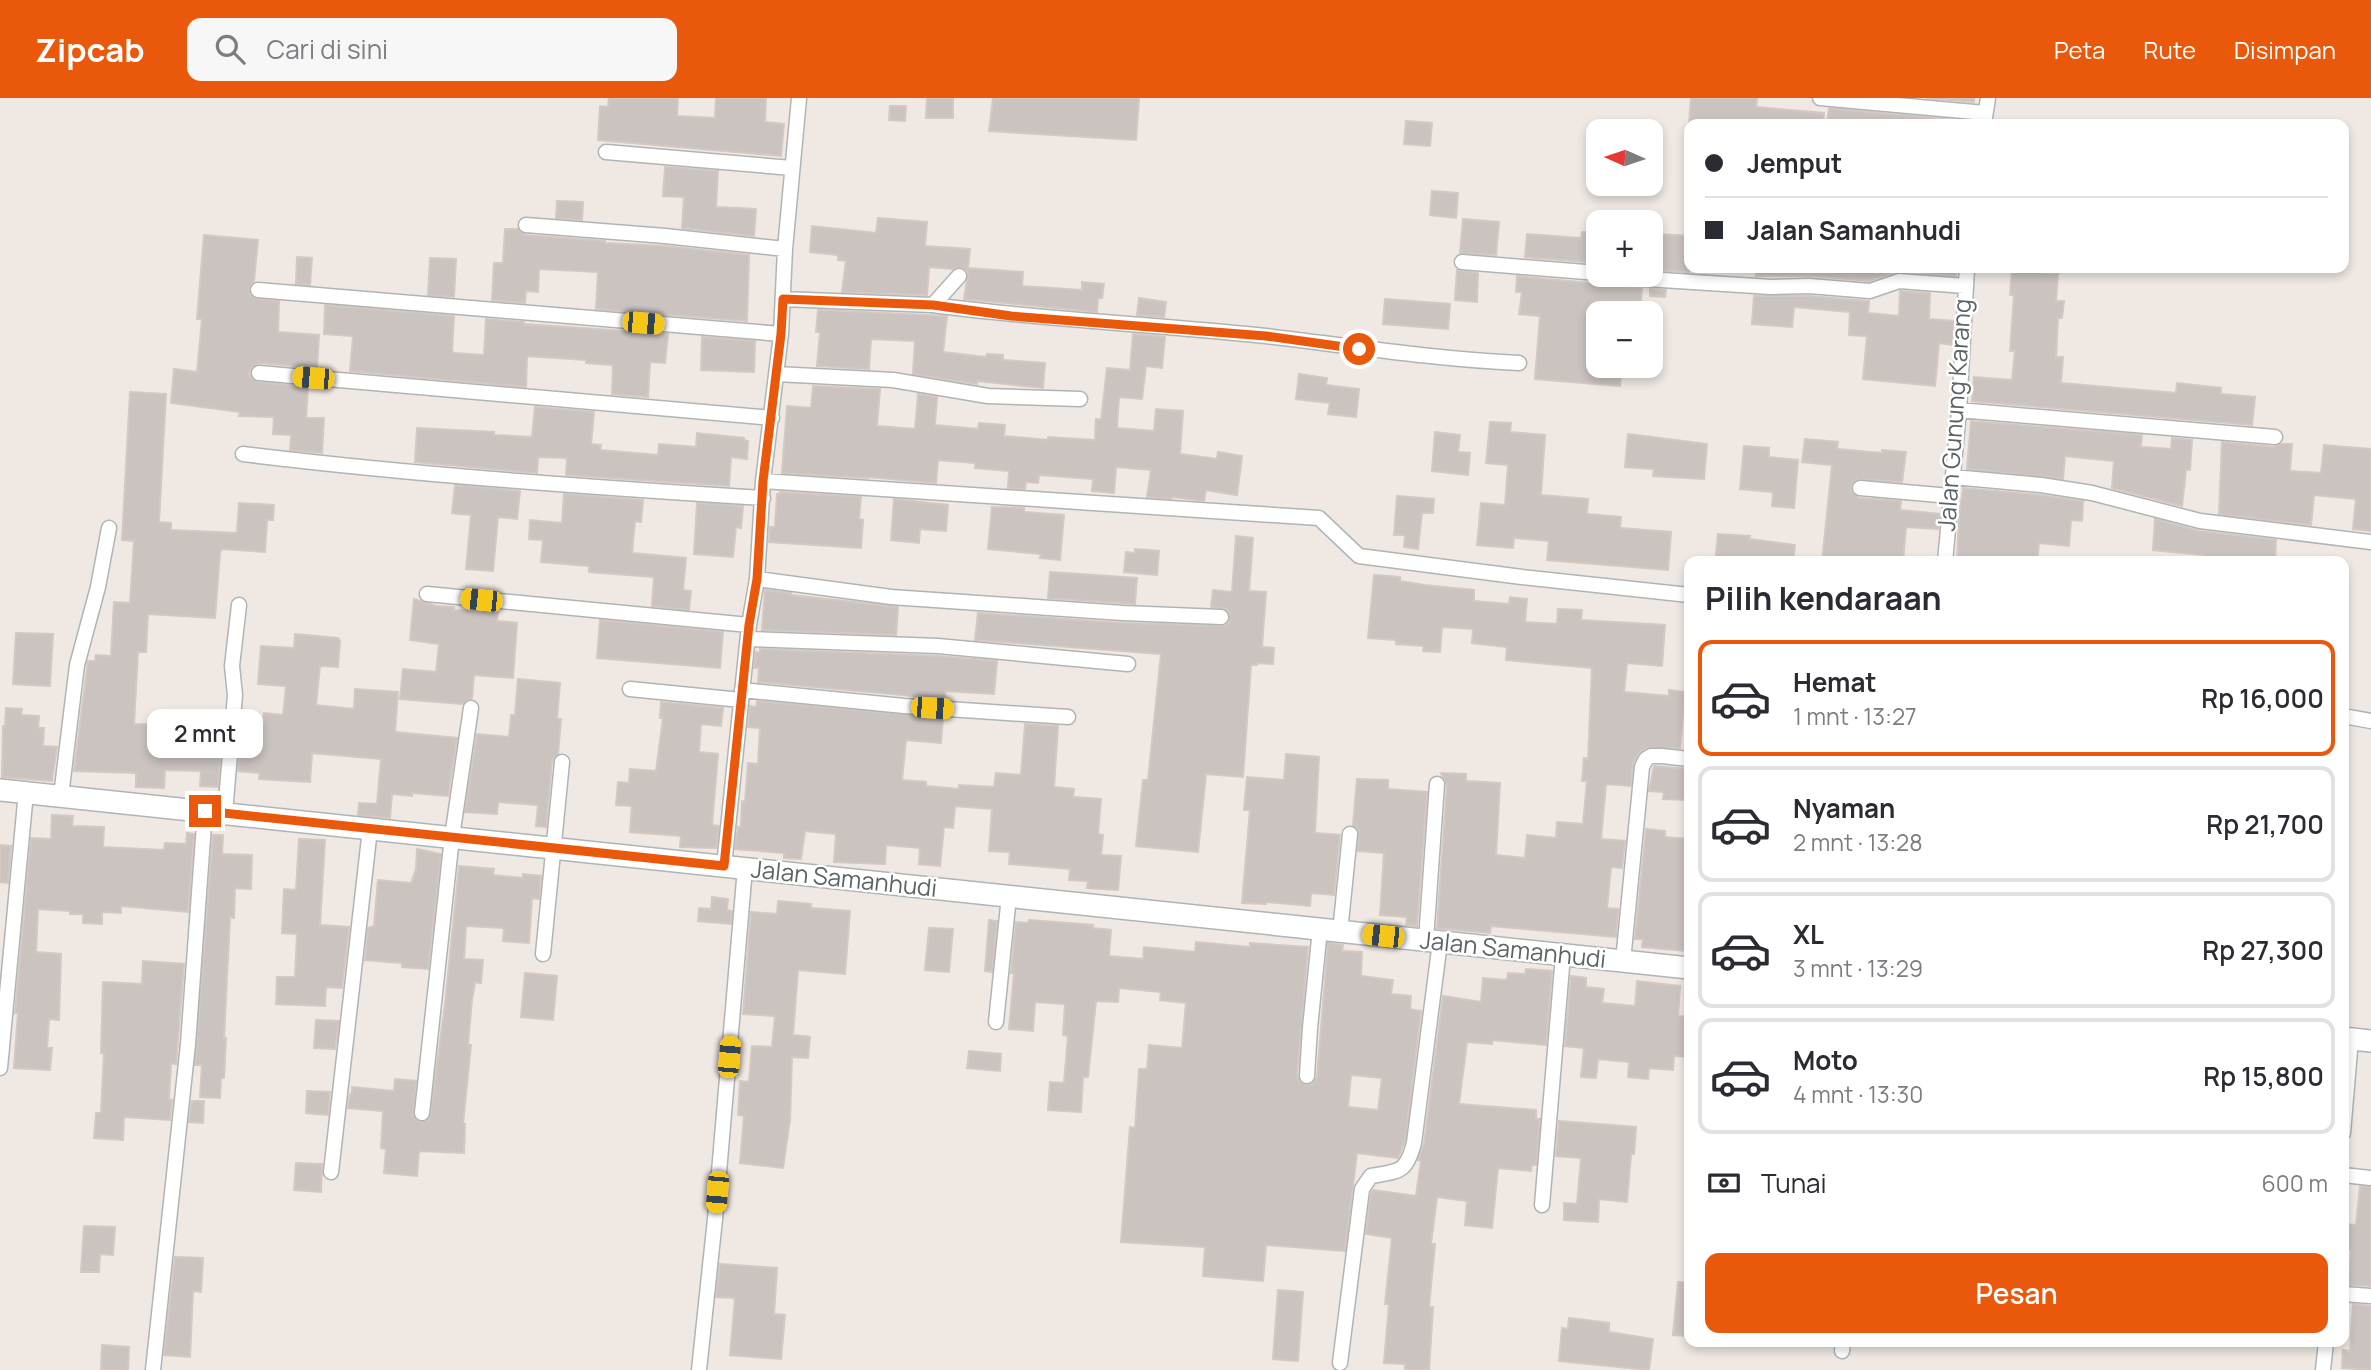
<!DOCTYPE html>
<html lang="id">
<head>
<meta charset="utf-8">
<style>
	body { margin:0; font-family:Manrope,sans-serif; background:#f7f7f7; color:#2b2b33; height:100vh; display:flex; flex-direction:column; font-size:26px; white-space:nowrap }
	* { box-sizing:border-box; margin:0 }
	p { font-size:23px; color:#7c7c81 }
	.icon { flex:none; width:38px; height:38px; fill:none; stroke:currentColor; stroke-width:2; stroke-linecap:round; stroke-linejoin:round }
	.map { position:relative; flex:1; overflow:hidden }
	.panel { position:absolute; left:1684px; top:458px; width:665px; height:791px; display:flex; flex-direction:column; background:#fff; border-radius:14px; box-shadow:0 4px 10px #0003 }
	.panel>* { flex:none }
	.hud { position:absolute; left:1684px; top:21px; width:665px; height:154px; border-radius:14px; box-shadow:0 4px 10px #0003; display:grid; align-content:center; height:154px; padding:0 21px; background:#fff }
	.needle { width:46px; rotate:273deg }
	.buttons { position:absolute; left:1586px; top:21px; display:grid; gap:14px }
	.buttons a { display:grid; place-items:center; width:77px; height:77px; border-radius:14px; background:#fff; box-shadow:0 4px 10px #0003; font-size:35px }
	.end { position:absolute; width:32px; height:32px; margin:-16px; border:9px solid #ea580c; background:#fff; box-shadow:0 0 0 4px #fff }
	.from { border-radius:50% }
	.bubble { position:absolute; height:49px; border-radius:14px; background:#fff; box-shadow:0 4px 10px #0003; font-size:23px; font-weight:600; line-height:49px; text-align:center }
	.car { position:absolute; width:21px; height:42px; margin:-21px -10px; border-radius:9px; box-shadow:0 0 5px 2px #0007; background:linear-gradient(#f5c518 24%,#345 0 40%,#f5c518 0 76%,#345 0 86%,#f5c518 0) }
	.hud b { display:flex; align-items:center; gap:24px; height:66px; font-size:26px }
	.hud b+b { border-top:2px solid #e1e1e2 }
	.hud i { width:18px; height:18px; background:#2b2b33 }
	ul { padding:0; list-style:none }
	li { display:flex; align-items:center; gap:21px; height:116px; margin:0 14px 10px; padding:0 7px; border:4px solid #e1e1e2; border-radius:14px }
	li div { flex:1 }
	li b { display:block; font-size:26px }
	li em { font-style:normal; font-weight:600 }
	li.active { border-color:#ea580c }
	li>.icon { width:63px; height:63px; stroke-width:1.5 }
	h2 { padding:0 21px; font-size:32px; line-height:84px }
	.pay { display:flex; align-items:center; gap:18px; height:77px; padding:0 21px; font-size:26px }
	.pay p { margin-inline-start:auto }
	.primary-button { display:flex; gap:14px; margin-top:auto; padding:14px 21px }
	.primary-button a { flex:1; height:80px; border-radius:14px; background:#ea580c; color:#fff; font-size:28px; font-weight:600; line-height:80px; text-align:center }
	header { display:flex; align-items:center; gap:42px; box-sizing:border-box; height:98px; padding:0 35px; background:#ea580c; color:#fff }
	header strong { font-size:33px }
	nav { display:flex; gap:38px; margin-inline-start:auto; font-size:24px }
	.search { width:490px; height:63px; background:#f7f7f7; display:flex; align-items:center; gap:18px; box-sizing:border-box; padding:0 24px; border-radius:14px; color:#7c7c81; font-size:26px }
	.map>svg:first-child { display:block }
	.building { fill:#cac3c0; stroke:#d4c8c1; stroke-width:2; fill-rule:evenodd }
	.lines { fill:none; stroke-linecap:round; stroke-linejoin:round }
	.street-casing { stroke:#afb5b7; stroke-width:17 }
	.secondary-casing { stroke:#aeb4b7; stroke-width:24 }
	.street { stroke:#fff; stroke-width:14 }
	.secondary { stroke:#fff; stroke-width:21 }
	.route { stroke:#ea580c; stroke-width:9 }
	.labels { text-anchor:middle; stroke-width:5; stroke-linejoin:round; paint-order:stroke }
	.street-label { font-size:24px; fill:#5b6365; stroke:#fff }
</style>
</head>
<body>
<header>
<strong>Zipcab</strong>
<div class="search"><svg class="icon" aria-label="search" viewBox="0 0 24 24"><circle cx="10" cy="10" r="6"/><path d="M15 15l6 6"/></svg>Cari di sini</div>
<nav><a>Peta</a><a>Rute</a><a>Disimpan</a></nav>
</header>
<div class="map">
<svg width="2371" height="1272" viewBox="0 0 2371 1272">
	<rect width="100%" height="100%" fill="#efe8e3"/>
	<path class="building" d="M609,0H678L677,18L715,20L716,0H766L765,24L784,26L781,58L598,42L600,8L608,9Z
		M927,0H953V20H926Z
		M993,0H1139L1136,42L989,33Z
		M1691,0H1757L1756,9L1824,15L1823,26H1689Z
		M1926,0H1974V4Z
		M890,8H906L905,23L889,22Z
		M1829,10L1972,24V26H1827Z
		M1406,23L1432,25L1430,48L1404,46Z
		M665,69L718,73L716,109L756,111L754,138L682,130L684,99L663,98Z
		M1432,93L1458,95L1456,120L1430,117Z
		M557,103L583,104L582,122L556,120Z
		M878,120L927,124L925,148L970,151L968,170L1023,174L1022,188L1082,192V184L1104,186L1102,200H1098L1097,214L964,201L968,176L967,172L960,169L953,171L929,169L927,197L842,194L846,163L838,162V157L810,154L812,128L876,135Z
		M1463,121L1499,124L1496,157L1460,155Z
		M505,131H518L525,137L605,143V145L664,148L749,157L747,223L596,211L598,174L539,171L538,194L526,193L525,205L492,202L494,165H503Z
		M1582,134L1598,135V165L1525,159L1527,136L1581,140Z
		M1657,136L1689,138V174L1650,172V137Z
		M204,137L258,142L254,183L249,191L250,197L257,201L279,203L278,234L319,237L317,270L259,265L252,269L249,275L251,280L257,284L308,289L306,320H324L322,355L290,352L291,337L273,336L274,319L239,318L240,314L171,305L174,271L197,274L202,221H197Z
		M297,159L312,160L310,187L296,186Z
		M430,160L456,161L454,199L428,197Z
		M1756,170H1957L1956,178L1899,173L1869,183L1810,178H1756Z
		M1457,172L1478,175L1477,204L1455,202Z
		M2012,172L2058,176L2056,203H2064L2062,220H2058L2056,259H2063L2061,285L2176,295L2177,285L2221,290V296L2255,299L2252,327L1972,303L1974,279L2012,282L2015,253H2010L2014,197H2010Z
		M1517,178L1642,190L1640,215L1605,213V215H1598V268H1622L1620,288L1535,281L1540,218L1519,216L1522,194H1516Z
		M1650,191L1666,192L1665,199L1650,198Z
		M1900,193L1930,195L1929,221L1954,223L1953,247L1939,245L1935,288L1863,281L1867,238L1849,237L1850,214L1794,209L1792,229L1752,226L1754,198H1809L1869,203L1868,215L1899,218Z
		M1139,200L1166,204L1164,219L1137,217Z
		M1385,201L1450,206L1448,231L1383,226Z
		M325,207L454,218L452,254L455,255L484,257L486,221L524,224V226L668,236L665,265L650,264L648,299L612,296L613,267L586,265V262L527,258L526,289L350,273L353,238L324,236Z
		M818,212L947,218L943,254L986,259L987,256L1003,257V262L1045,265L1043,290L977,283V286L913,276L915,243L871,241L869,271L817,268L820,234H816Z
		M1133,236L1165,239L1162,270L1146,268L1142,301L1119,299L1117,330L1154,333L1156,311L1183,313L1180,356L1217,361L1218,354L1242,358L1237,397L1206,392L1204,403L1172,399L1171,401L1147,399L1151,372L1116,369L1114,395L1092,393L1093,381L1039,377L1038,385L1026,384L1025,391L1008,390L1009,373L975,370V365L938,362L936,385L868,379V380L782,375L787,308L811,310L813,288L880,291L877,328L915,331L918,296L937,299L935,327L978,331L979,325L1005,327L1004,338L1048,342V339L1095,342L1096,321L1101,322L1107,270L1130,272Z
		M702,239L755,243L754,274L701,272Z
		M1299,276L1327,280L1326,287L1359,291L1356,319L1328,316L1330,305L1296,301Z
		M130,294L166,296L159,424L171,425V432L237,435L239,405L274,407L273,422H267L265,454L222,451L220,455L215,520L148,516L146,554H138L134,626L174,627V616L199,618L198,635L222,636L218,689L200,688L201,673L165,672L164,690L136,689V675L74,673L88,563H95L96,557L111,558L114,504L130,505L134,443L122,442Z
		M535,309L594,314L591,346L601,347L600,352L658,357L659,346L696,349L697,335L744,340V342L748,343L747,361L731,359L729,388L566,377L567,360L538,359L537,375L415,364L417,330L494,334V337L532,339Z
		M1971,323L2142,337L2141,349L2171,351L2172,340L2192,342L2190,372H2186L2182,408L2112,390L2114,363L2065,358L2063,381L1967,371Z
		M1490,324L1511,325L1510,334L1545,337L1541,397L1588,401L1587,416L1621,419L1620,430L1671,434L1668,472L1547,462L1549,443L1514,440L1513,450L1477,447L1481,405L1505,407L1508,367L1486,365Z
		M1435,334L1460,337L1458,354L1470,355L1468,377L1432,373Z
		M1628,336L1707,346L1704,381L1653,378L1654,371L1625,369Z
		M1805,341L1838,344L1837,351L1882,355V352L1906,354L1902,384L1857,381L1852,385L1851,393L1859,400L1901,403L1900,412L1940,416L1938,431L1906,429L1903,464H1822L1832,367L1802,364Z
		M2222,344L2274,349L2282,346H2292L2290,373L2321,375L2324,347L2371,351V433L2353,431L2356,401L2314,397L2311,427L2219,416Z
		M1744,348L1769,350V359L1798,362L1794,410L1772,408L1773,394L1740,391Z
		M455,387L520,393L517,421L498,419L493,473L466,471L471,417L452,415Z
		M1963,390L2040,397L2083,403L2082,423L2071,422L2069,448L2039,445L2037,464H1957L1959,418Z
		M780,394L861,399L859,421L863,422L861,450L769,444L770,429H775L777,396H780Z
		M564,396L643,402L641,424L635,423L632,455L686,460L683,492L691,493L689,512L652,508L654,479L589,474V468L541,464L543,442L529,441L530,422L562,425Z
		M1397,398L1434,401L1433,415H1422L1418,451L1404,449L1405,437H1394Z
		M894,401L948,407L946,433L920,431L919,445L891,442Z
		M697,405L743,408L741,430L736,429L733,459L694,456Z
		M992,409L1024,410V414L1064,417L1060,462L1040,460L1041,456L988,451Z
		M2155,421L2199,433L2276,442L2275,464H2204V457L2153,452Z
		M1718,436L1750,438L1749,441L1795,447L1793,464H1715Z
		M1236,438L1253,440L1249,493L1266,494L1262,549L1274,550L1273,566L1257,565V567H1251L1243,679L1206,676L1198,754L1136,748L1143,682H1148L1161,556L975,542L978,515L1123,525L1225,528L1229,524L1230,515L1226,511L1211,509L1213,492L1232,494Z
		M1135,451L1159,453L1157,477L1124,474L1126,454L1135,455Z
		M1050,474L1137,480L1135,506L1048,500Z
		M1374,477L1400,479V483L1424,487L1474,492V503L1509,506L1510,499L1527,501L1525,524L1557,526L1558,511L1582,512L1581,522L1665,527L1662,568L1627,565L1624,594L1669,598V592L1685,594L1680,650H1646L1638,656L1633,665L1631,688L1606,686L1601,741L1625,743L1622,770L1611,769L1607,810L1618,811L1616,839L1491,828L1490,835L1437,830L1447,687L1441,675L1466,676V683L1500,685L1496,757L1525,760L1527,737L1556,740L1557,724L1583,726L1587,683H1582L1584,660L1588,661L1592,570L1506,562L1507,549L1472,545L1473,531L1442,529L1440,554L1423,553L1424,548L1396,546V542L1368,540Z
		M765,492L791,495V497L898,509L896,537L762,532Z
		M414,501L436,508L454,509V512L498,515L497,523L517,525L513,580L474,577L472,600L463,606L400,601L403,571L436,574L439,546L410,542Z
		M600,522L723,534L720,570L597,560Z
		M16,535L53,536L50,588L13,586Z
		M295,536L338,540L340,543L338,569L320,568L316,607L354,611L355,591L398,594L395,634L457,640L448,698L412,695V698L392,696L390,720L358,717L359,705L377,706L381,661L312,655L310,684L259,681L260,675L238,673L242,625L263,626L264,615L283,617L286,588L258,586L261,548L294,550Z
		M760,551L937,558L997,563L994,596L945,593V601L758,584L759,570H754L756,554L760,555Z
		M518,581L560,585L557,621H561L558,656L552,663L546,729L536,728L538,707L498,704L497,716L465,714L477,636L509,639L511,617H515Z
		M757,603L943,620L941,645L906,642L902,682L926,684V688L959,691V687L994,689L996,675L1021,677L1025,626L1058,628L1054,689L1074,691L1073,699L1101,701L1098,736L1103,737L1101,757L1121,758L1118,792L1087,790L1088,783L1069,782L1070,771L1009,766L1010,754L989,753L992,711L955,708L953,730L944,729L940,768L919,766L920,750L886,747L885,766L834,764L836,736L805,733L801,761L784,760V755L735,751L738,729H741L742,703L745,704L748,665L758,666L760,630L748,629L750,608L756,609Z
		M661,604L723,610L721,628L701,626L699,654L718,656L712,727L719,728L716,750L680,749L681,738L630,734L632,708L616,707L618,684L629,685L630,671L656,673L663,620H660Z
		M6,610L22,611L21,617L39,618L38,630H44L43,648L57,649L52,683L2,679L3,628H5Z
		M1286,656L1319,659L1315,735L1340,737L1334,797L1311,795L1310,808L1266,804V806L1242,805L1250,712H1244L1247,679L1284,682Z
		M1654,668L1689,671V702L1663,701L1664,694L1649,693Z
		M1357,681L1388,682V691L1427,694L1417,828L1406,827L1407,819L1380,817L1384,755L1358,753L1359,733L1353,727Z
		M52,717L73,718L72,728L104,729L103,749L164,752L165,745L186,746L187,735L194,736L188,814L121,808V815L102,814V826L83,825V816H70V813L38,811L36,854L61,856L59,922L49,921L47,950H52L50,972L14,970L18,915H15L31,740L51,741Z
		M1646,731L1665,733V739L1689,741V811L1685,853L1642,849L1643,841H1635Z
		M213,737H223L222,756L252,757L251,791L235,790L234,820L230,819L224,940H226L224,980H221L220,1000L200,999L202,967H195Z
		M299,741L325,742L320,827L349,829L342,890L326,889L325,908L276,906L277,879H295L297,836L282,835L284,791L296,792Z
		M0,747L11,748L8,785L0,784Z
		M417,751L441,756L428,871L402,869V865L365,862L368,830L374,828L378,782L411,785L416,771Z
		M459,768L494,771L493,777L523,780V776L541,778L539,801L532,800L529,845L503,843L504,830L466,828L464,861L483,862L481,885L475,884L472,902L468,947H471L463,1026H465L464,1055L419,1053L417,1078L384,1075L386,1051L381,1050L383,1013L348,1010L350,996H352V989L394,993L395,981L416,983L413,1018L420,1024L430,1020L445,906Z
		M712,799L728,801L727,812L732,813L731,826L698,823L699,810L711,811Z
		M778,803L811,806V810L850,813L845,876L798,872L793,937L810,939L808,960L792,959L790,1022L783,1070L740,1065L744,1018L738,1017L740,983L749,984L752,948L772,949L775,918L743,916L751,814L777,816Z
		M989,822L997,823L992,874L985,873Z
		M1029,822L1093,827L1092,830L1111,832L1109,858L1143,861L1144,849L1195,854L1196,844L1250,849V845L1308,849L1297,977L1299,983L1306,987L1312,986L1317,979L1328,845L1343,847L1342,853L1362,854L1361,878L1393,882L1391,896L1411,898L1410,911L1421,913L1405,1043L1398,1060L1357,1055L1345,1153L1266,1147L1263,1183L1203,1178L1205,1149L1121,1144L1130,1029L1135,1030L1139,971H1147L1149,947L1182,950L1186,905L1160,902L1161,894L1119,890L1118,904L1096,903L1088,979H1083L1081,1014L1048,1012L1050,984L1064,985L1068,938L1063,937L1065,906L1035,904L1033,933L1009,931L1014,875H1011L1016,824L1028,825ZM1351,977L1382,980L1378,1012L1348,1009Z
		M929,830L953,831L949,874L925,872Z
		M143,863L184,866L176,966L171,965L169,1001L172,1002L170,1022L124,1019L123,1042L94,1040L96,1015H101L104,955H101L103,884L142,886Z
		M1526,871L1552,873L1546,947L1492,942V946L1467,944L1459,1006L1536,1012V1021H1540L1536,1067H1532L1531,1073L1498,1070L1492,1130L1465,1127L1467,1103L1437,1099L1431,1146H1435L1429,1209H1433L1429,1272H1405V1266L1384,1265L1389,1206H1385L1392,1140L1366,1136L1371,1095L1373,1092L1416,1098L1421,1063L1418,1062L1424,1046L1443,898L1481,904L1483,880L1507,882L1508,875L1525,876Z
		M525,875L557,878L553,922L521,919Z
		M1571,878L1586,880V889L1604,891L1602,905L1635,908L1637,883L1680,888L1678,918L1689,919V959L1674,958L1673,972L1649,970L1648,981L1628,979L1629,964L1598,961L1596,980L1581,979L1584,950L1565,948Z
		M316,922L339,923L335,951L314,950Z
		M969,953L1001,956L1000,973L967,970Z
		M307,993L330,994L328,1017L306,1015Z
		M192,1003H204L203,1025L189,1024Z
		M1559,1023L1636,1029L1634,1056H1631L1627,1104L1599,1101L1598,1124L1564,1122V1105L1577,1106L1581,1060L1556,1058Z
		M296,1065L322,1066L321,1094L294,1092Z
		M2360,1088L2371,1089V1188L2349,1187L2351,1152L2344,1151L2346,1126L2356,1127Z
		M84,1128L115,1129L113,1157L100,1156L99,1174H81Z
		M175,1159L203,1160L201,1194L193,1193L190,1259L164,1257Z
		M720,1166L777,1170L774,1216L785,1217L781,1261L730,1257L735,1200L716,1199Z
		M1678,1184L1689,1185V1238L1673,1237Z
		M1278,1192L1303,1194L1298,1263L1273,1261Z
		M2353,1206L2371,1208V1272L2342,1270L2343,1252L2350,1253Z
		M1569,1220L1609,1225V1234L1653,1241L1649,1272L1559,1263L1562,1230L1568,1231Z
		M102,1247L129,1249L128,1272H101Z"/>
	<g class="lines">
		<g class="street-casing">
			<path id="street" d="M1820,0L1985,15
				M1984,26L1988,0
				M606,54L792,70
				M526,127L665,138L785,151
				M1462,164L1598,175
				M1608,177L1646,181L1771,189L1809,188L1870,193L1899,183L1965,188
				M258,192L781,236
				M783,201L933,207L959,178
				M933,207C1044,222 1155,226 1266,238C1351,248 1434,261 1519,265
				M259,275L772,320
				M776,276L893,282L988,298L1080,301
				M1959,312L2275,339
				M243,356C415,377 589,389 763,400
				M1953,379L2041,387L2092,395L2200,423L2371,444
				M763,383L1319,420L1359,458L1522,479L1689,497
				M1860,390L1950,398
				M1945,464L1959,312L1967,170
				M757,481L891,499L1123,515L1221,519
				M427,496L749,527
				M749,541L938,548L1128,566
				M630,591L741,602
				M742,592L904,608L1068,619
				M2343,618L2371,623
				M61,698L77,567L98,489L109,430
				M225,715L235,597L232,568L239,507
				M724,768L749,527L757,481L763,383L781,236L785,151L799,0
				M1340,834L1350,736
				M1426,842L1437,686
				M543,856L562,664
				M1623,863L1642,669L1646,661L1651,658H1662L1689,661
				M996,924L1009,798
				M0,970L26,694
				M1307,978L1310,930L1320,831
				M422,1015L452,739L471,610
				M2343,1035L2351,941
				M331,1074L370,731
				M2343,1077L2371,1080
				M1542,1107L1563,857
				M2343,1196L2371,1198
				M1842,1253L1843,1244
				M1340,1265L1362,1091L1371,1078C1400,1073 1406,1075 1414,1045L1440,844
				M153,1272L188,946L205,713
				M699,1272L715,1121L745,770
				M2323,1272L2326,1244"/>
		</g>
		<g class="secondary-casing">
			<path id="secondary" d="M0,692L1689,870
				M2343,940L2371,943"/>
		</g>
		<use href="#street" class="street"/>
		<use href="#secondary" class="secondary"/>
	</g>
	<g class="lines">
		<path class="route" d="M205,713L724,768L749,527L757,481L763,383L781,236L783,201L933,207L1011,218L1266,238L1359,251"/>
	</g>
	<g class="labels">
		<g class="street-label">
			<text transform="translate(1955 317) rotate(-86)" y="8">Jalan Gunung Karang</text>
			<text transform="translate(844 781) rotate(6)" y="8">Jalan Samanhudi</text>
			<text transform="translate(1513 852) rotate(6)" y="8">Jalan Samanhudi</text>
		</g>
	</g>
</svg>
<div class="buttons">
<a><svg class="needle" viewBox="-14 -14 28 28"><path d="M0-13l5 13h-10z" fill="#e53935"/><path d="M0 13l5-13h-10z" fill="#7c7c81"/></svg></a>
<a>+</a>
<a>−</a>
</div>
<i class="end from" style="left:1359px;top:251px"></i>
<i class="end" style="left:205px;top:713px"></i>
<div class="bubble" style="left:147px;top:611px;width:116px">2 mnt</div>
<i class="car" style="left:643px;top:225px;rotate:95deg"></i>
<i class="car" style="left:313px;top:280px;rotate:275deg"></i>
<i class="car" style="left:481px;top:502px;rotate:276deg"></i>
<i class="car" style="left:932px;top:610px;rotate:94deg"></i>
<i class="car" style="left:1383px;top:838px;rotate:276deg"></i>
<i class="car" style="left:729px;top:959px;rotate:5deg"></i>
<i class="car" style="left:717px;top:1094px;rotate:185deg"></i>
<div class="hud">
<b><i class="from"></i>Jemput</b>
<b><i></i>Jalan Samanhudi</b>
</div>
<section class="panel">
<h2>Pilih kendaraan</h2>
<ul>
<li class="active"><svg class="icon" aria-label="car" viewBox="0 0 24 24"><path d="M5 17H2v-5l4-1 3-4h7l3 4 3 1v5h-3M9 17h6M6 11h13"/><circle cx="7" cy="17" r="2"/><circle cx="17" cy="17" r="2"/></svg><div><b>Hemat</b><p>1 mnt · 13:27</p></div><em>Rp 16,000</em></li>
<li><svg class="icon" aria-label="car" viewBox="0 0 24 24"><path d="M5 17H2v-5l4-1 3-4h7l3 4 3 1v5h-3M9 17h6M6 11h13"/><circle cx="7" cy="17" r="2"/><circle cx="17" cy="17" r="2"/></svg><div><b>Nyaman</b><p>2 mnt · 13:28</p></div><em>Rp 21,700</em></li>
<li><svg class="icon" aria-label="car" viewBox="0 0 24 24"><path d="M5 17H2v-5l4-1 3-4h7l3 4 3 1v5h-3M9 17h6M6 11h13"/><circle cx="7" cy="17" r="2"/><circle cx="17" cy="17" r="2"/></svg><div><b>XL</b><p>3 mnt · 13:29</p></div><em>Rp 27,300</em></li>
<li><svg class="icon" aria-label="car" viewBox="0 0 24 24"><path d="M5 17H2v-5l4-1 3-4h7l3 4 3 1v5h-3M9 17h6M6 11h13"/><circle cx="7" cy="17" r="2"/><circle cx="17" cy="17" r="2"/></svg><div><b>Moto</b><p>4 mnt · 13:30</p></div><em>Rp 15,800</em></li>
</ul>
<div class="pay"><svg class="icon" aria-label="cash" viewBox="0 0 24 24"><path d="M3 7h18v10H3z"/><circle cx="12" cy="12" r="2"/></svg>Tunai<p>600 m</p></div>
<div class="primary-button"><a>Pesan</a></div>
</section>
</div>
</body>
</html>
